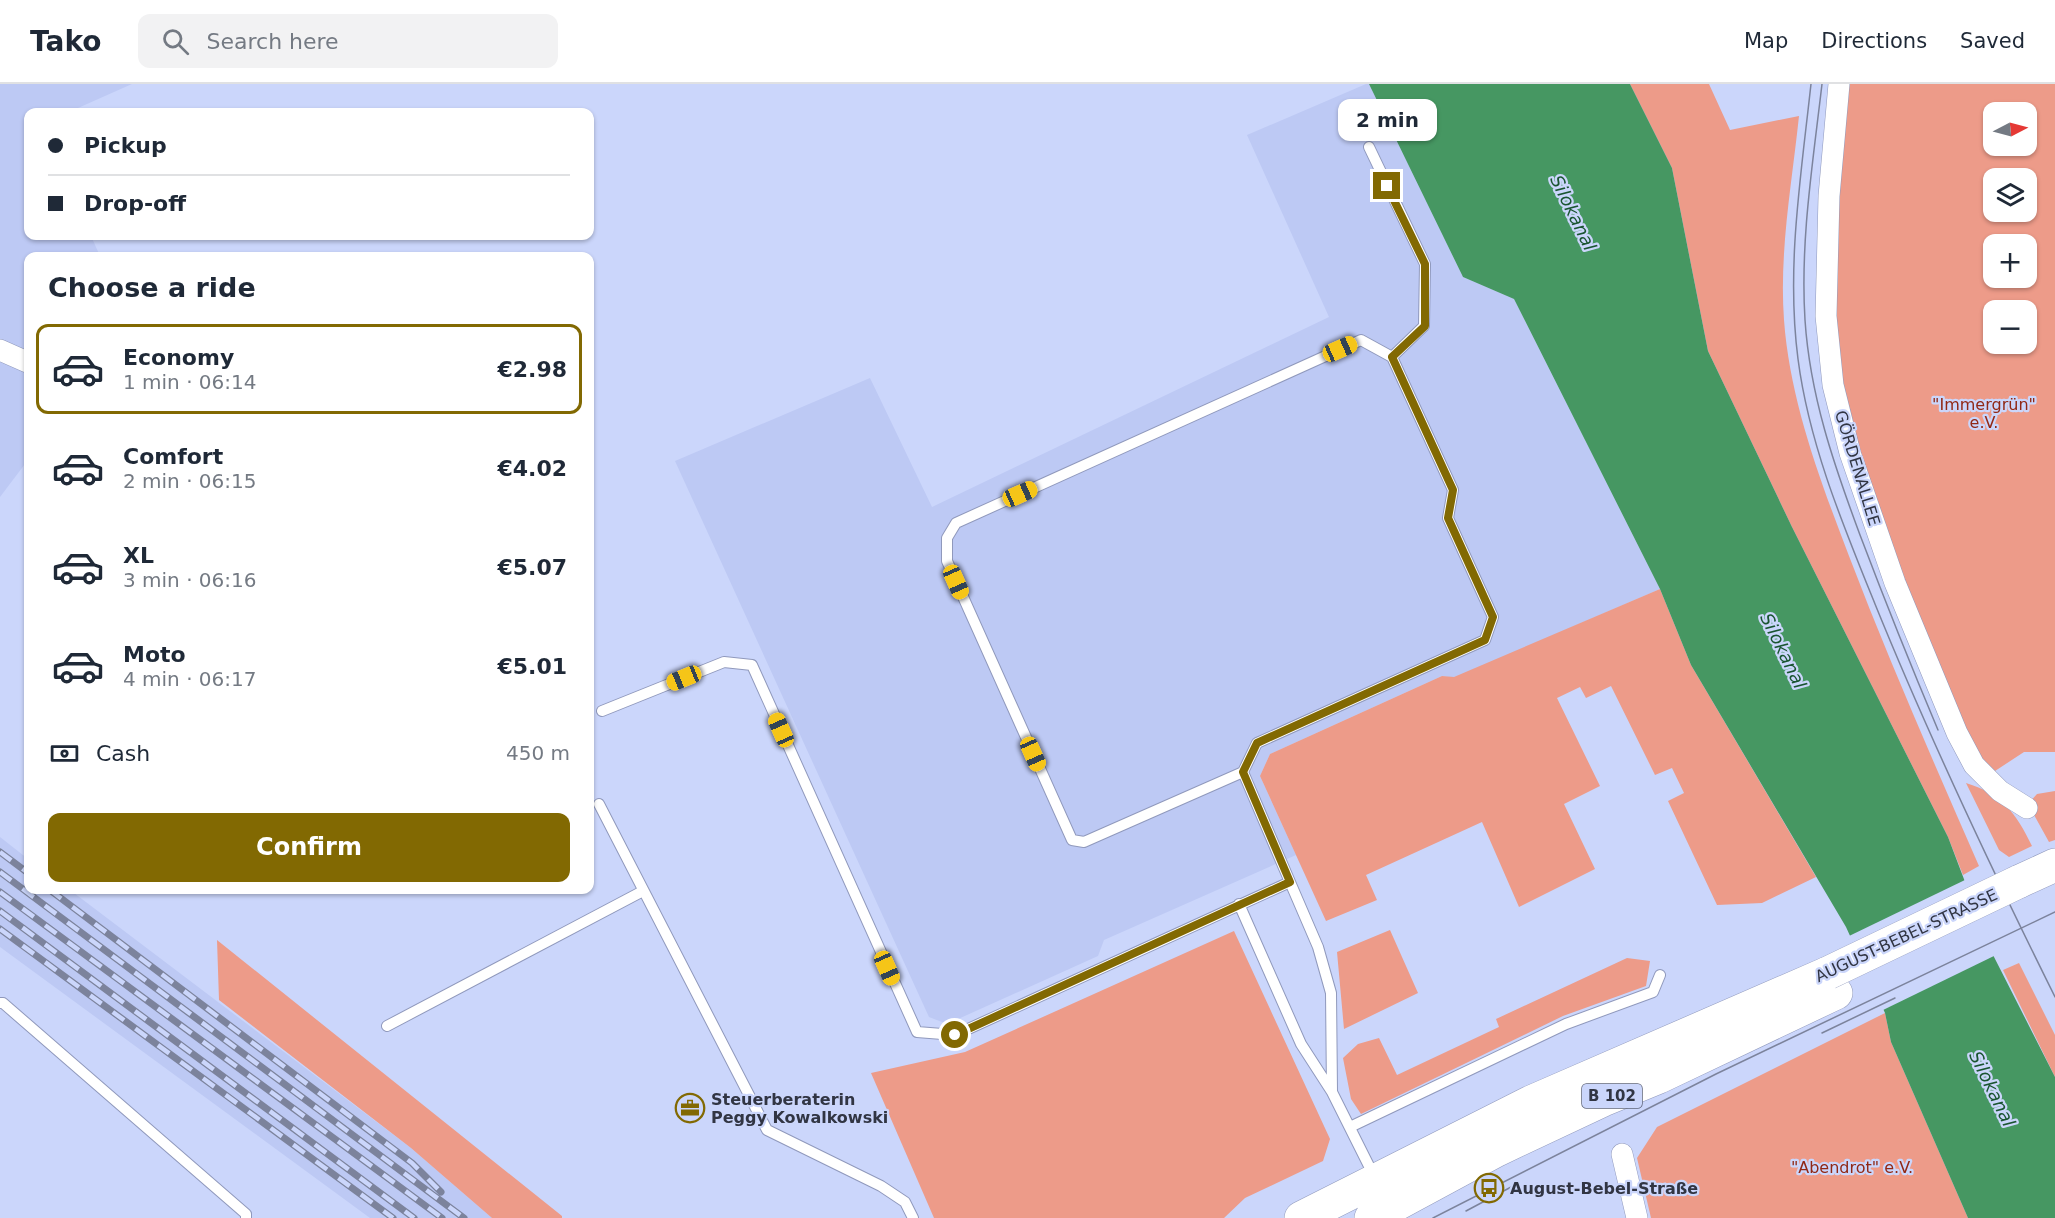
<!DOCTYPE html>
<html lang="en">
<head>
<meta charset="utf-8">
<style>
	body { margin:0; font-family:"DejaVu Sans",sans-serif; background:#f2f2f3; color:#1f2937; height:100vh; display:flex; flex-direction:column; font-size:22px; white-space:nowrap }
	* { box-sizing:border-box; margin:0 }
	p { font-size:20px; color:#747a83 }
	.icon { flex:none; width:33px; height:33px; fill:none; stroke:currentColor; stroke-width:2; stroke-linecap:round; stroke-linejoin:round }
	.map { position:relative; flex:1; overflow:hidden }
	.sheet { position:absolute; left:24px; top:168px; width:570px; height:642px; display:flex; flex-direction:column; background:#fff; border-radius:12px; box-shadow:0 2px 4px #0004 }
	.sheet>* { flex:none }
	.hud { position:absolute; left:24px; top:24px; width:570px; height:132px; border-radius:12px; box-shadow:0 2px 4px #0004; display:grid; align-content:center; height:132px; padding:0 24px; background:#fff }
	.needle { width:39px; rotate:84deg }
	.controls { position:absolute; left:1983px; top:18px; display:grid; gap:12px }
	.controls a { display:grid; place-items:center; width:54px; height:54px; border-radius:12px; background:#fff; box-shadow:0 2px 4px #0004; font-size:30px }
	.end { position:absolute; width:27px; height:27px; margin:-14px; border:8px solid #826902; background:#fff; box-shadow:0 0 0 3px #fff }
	.from { border-radius:50% }
	.bubble { position:absolute; height:42px; border-radius:12px; background:#fff; box-shadow:0 2px 4px #0004; font-size:20px; font-weight:600; line-height:42px; text-align:center }
	.car { position:absolute; width:18px; height:36px; margin:-18px -9px; border-radius:8px; box-shadow:0 0 4px 2px #0007; background:linear-gradient(#f5c518 24%,#345 0 40%,#f5c518 0 76%,#345 0 86%,#f5c518 0) }
	.hud b { display:flex; align-items:center; gap:21px; height:57px; font-size:22px }
	.hud b+b { border-top:2px solid #e0e1e3 }
	.hud i { width:15px; height:15px; background:#1f2937 }
	ul { padding:0; list-style:none }
	li { display:flex; align-items:center; gap:18px; height:90px; margin:0 12px 9px; padding:0 12px; border:3px solid transparent; border-radius:12px }
	li div { flex:1 }
	li b { display:block; font-size:22px }
	li em { font-style:normal; font-weight:600 }
	li.on { border-color:#826902 }
	li>.icon { width:54px; height:54px; stroke-width:1.5 }
	h2 { padding:0 24px; font-size:27px; line-height:72px }
	.pay { display:flex; align-items:center; gap:15px; height:66px; padding:0 24px; font-size:22px }
	.pay p { margin-inline-start:auto }
	.action { display:flex; gap:12px; margin-top:auto; padding:12px 24px }
	.action a { flex:1; height:69px; border-radius:12px; background:#826902; color:#fff; font-size:24px; font-weight:600; line-height:69px; text-align:center }
	header { display:flex; align-items:center; gap:36px; box-sizing:border-box; height:84px; padding:0 30px; background:#fff; border-bottom:2px solid #e0e1e3 }
	header strong { font-size:28px }
	nav { display:flex; gap:33px; margin-inline-start:auto; font-size:21px }
	.search { width:420px; height:54px; background:#f2f2f3; display:flex; align-items:center; gap:15px; box-sizing:border-box; padding:0 21px; border-radius:12px; color:#747a83; font-size:22px }
	.map>svg:first-child { display:block }
	.built { fill:#bdc9f4 }
	.green { fill:#ed9b89; fill-rule:evenodd }
	.water { fill:#469762 }
	.pier { fill:#cbd6fb }
	.lines { fill:none; stroke-linecap:round; stroke-linejoin:round }
	.service-casing { stroke:#9099bc; stroke-width:12 }
	.minor-casing { stroke:#9099bc; stroke-width:22 }
	.primary-casing { stroke:#9099bc; stroke-width:34 }
	.service { stroke:#fff; stroke-width:10 }
	.minor { stroke:#fff; stroke-width:21 }
	.primary { stroke:#fff; stroke-width:33 }
	.tram { stroke:#7c839c; stroke-width:1.5 }
	.rail-casing { stroke:#7c839c; stroke-width:7 }
	.rail { stroke:#cbd6fb; stroke-width:4.5; stroke-dasharray:14; stroke-linecap:butt }
	.primary-bridge-casing { stroke:#9099bc; stroke-width:34; stroke-linecap:butt }
	.primary-bridge { stroke:#fff; stroke-width:33 }
	.route { stroke:#826902; stroke-width:8 }
	.labels { text-anchor:middle; stroke-width:4.5; stroke-linejoin:round; paint-order:stroke }
	.shield { fill:#cbd6fb; stroke:#5f657a; stroke-width:1.5 }
	.shield-label { font-size:15px; font-weight:bold; fill:#313543 }
	.park-label { font-size:16px; fill:#912815; stroke:#cbd6fb }
	.street-label { font-size:16px; fill:#313543; stroke:#cbd6fb }
	.poi-label { font-size:16px; font-weight:bold; fill:#313543; stroke:#cbd6fb; text-anchor:start }
	.water-label { font-size:18px; font-style:italic; fill:#1a5531; stroke:#cbd6fb }
</style>
</head>
<body>
<header>
<strong>Tako</strong>
<div class="search"><svg class="icon" aria-label="search" viewBox="0 0 24 24"><circle cx="10" cy="10" r="6"/><path d="M15 15l6 6"/></svg>Search here</div>
<nav><a>Map</a><a>Directions</a><a>Saved</a></nav>
</header>
<div class="map">
<svg width="2055" height="1134" viewBox="0 0 2055 1134">
	<rect width="100%" height="100%" fill="#cbd6fb"/>
	<path class="built" d="M0,0H132L69,28H28V152H91L100,172H28V376L0,413Z
		M1366,0H1369L1463,193L1514,215L1660,505L1454,594L1442,592L1270,670L1260,692L1296,771L1104,856L1098,872L947,940L929,933L675,377L870,294L932,423L1329,233L1247,51Z
		M0,753L28,775V806H70L411,1064L492,1134H370L0,863Z"/>
	<path class="green" d="M1630,0H1709L1730,46L1799,32C1792,99 1779,168 1784,236C1790,317 1820,396 1849,472C1889,577 1934,679 1979,782L1963,791L1948,753L1792,443L1708,267L1672,84Z
		M1849,0H2055V668H2024L1995,687C1961,664 1949,609 1934,573C1892,471 1849,363 1836,253C1834,234 1836,213 1836,194C1836,129 1842,65 1849,0ZM1994,28H2026V62H1994ZM1994,94H2026V128H1994ZM1994,160H2026V194H1994ZM1994,226H2026V260H1994Z
		M1660,505L1691,581L1816,793L1762,819L1717,821L1668,717L1684,709L1672,684L1655,691L1611,602L1586,614L1580,603L1557,614L1600,702L1564,720L1595,785L1519,823L1482,738L1366,791L1377,816L1326,837L1260,692L1270,670L1442,592L1454,593Z
		M1966,699C2002,710 2016,729 2032,762L2009,773L1999,766Z
		M2055,707V756L2049,758L2028,720L2037,710Z
		M1390,846L1418,909L1344,945L1337,868Z
		M1234,847L1330,1055L1323,1077L1245,1114L1224,1134H934L871,989L965,968Z
		M217,856L562,1132V1134H492L411,1064L219,916Z
		M1627,874L1650,877L1646,902L1563,932L1361,1030L1351,1015L1343,974L1358,960L1379,954L1397,991L1499,943L1496,935Z
		M2019,879L2055,951V993L2003,886Z
		M1885,929L1891,958L1968,1134H1651L1637,1074L1657,1043Z"/>
	<path class="water" d="M1369,0H1630L1672,84L1708,267L1792,443L1948,753L1992,869L2055,993V1134H1968L1891,958L1885,929L1846,843L1691,581L1660,505L1514,215L1463,193Z"/>
	<path class="pier" d="M1967,795L1996,871L1881,927L1847,853Z"/>
	<g class="lines">
		<g class="service-casing">
			<path id="service" d="M1369,63L1425,180L1424,242L1392,273
				M602,627L724,578L752,581L917,948L955,951L1290,798L1318,863L1331,909L1332,1008L1374,1092
				M1243,688L1084,758L1072,756L947,477V454L956,439L1361,256L1392,273L1453,406L1448,434L1493,533L1485,556L1257,659L1243,688L1290,798
				M599,720L767,1046L881,1102L905,1118L913,1134
				M1239,820L1301,960L1332,1008
				M0,919H3L246,1130V1134
				M387,942L643,807
				M1350,1043L1566,940L1653,908L1660,891"/>
		</g>
		<g class="minor-casing">
			<path id="minor" d="M1839,0L1829,112L1826,232L1833,301L1850,369L1895,499L1957,649L1974,681L2000,707L2027,724
				M0,266L27,278
				M1622,1070L1637,1134"/>
		</g>
		<g class="primary-casing">
			<path id="primary" d="M2018,798L2055,781
				M1301,1134L1531,1018L1828,889
				M1371,1134L1497,1066L1603,1016L1659,993L1836,909"/>
		</g>
		<use href="#service" class="service"/>
		<use href="#minor" class="minor"/>
		<use href="#primary" class="primary"/>
		<path class="tram" d="M1811,0C1801,92 1786,183 1798,275C1809,360 1843,441 1875,520C1929,653 1991,784 2055,913
			M1822,0C1813,78 1800,157 1805,236C1810,312 1834,381 1860,451C1885,517 1911,582 1938,646
			M1822,949L1895,914
			M1466,1127L1513,1102
			M1433,1134L1716,990L2055,828"/>
		<g class="rail-casing">
			<path id="rail" d="M0,768L28,789
				M0,788L464,1134
				M50,806L412,1079L441,1108
				M0,808L442,1134
				M0,827L414,1134
				M0,845L393,1134"/>
		</g>
		<use href="#rail" class="rail"/>
		<g class="primary-bridge-casing">
			<path id="primary-bridge" d="M1828,889L2018,798"/>
		</g>
		<use href="#primary-bridge" class="primary-bridge"/>
	</g>
	<g class="lines">
		<path class="route" d="M955,951L1290,798L1243,688L1257,659L1485,556L1493,533L1448,434L1453,406L1392,273L1425,242V180L1387,102"/>
	</g>
	<defs>
		<g id="office-ring" transform="scale(1.5)"><circle r="9.5" fill="#cbd6fb" stroke="#826902" stroke-width="1.5"/><path d="M-6-3h4V-5.5h4V-3h4V5H-6ZM-1-4.5V-3h2v-1.5ZM-6 0V1H6V0Z" fill="#826902"/></g>
		<g id="bus-ring" transform="scale(1.5)"><circle r="9.5" fill="#cbd6fb" stroke="#826902" stroke-width="1.5"/><path d="M-5-6H5V4H4V6H2V4H-2V6H-4V4H-5ZM-3.5-4V0h7V-4ZM-3.5 1.2v1.5H-2V1.2ZM2 1.2v1.5H3.5V1.2Z" fill="#826902"/></g>
	</defs>
	<g fill-rule="evenodd">
		<use href="#office-ring" x="690" y="1024"/>
		<use href="#bus-ring" x="1489" y="1104"/>
	</g>
	<g class="labels">
		<rect class="shield" x="1582" y="1000" width="60" height="24" rx="4.5"/>
		<g class="shield-label">
			<text x="1612" y="1017">B 102</text>
		</g>
		<g class="park-label">
			<text x="1984" y="326">"Immergrün"<tspan x="1984" dy="18">e.V.</tspan></text>
			<text x="1852" y="1089">"Abendrot" e.V.</text>
		</g>
		<g class="street-label">
			<text transform="translate(1858 384) rotate(73)" y="6">GÖRDENALLEE</text>
			<text transform="translate(1906 851) rotate(-25)" y="6">AUGUST-BEBEL-STRASSE</text>
		</g>
		<g class="poi-label">
			<text x="711" y="1021">Steuerberaterin<tspan x="711" dy="18">Peggy Kowalkowski</tspan></text>
			<text x="1510" y="1110">August-Bebel-Straße</text>
		</g>
		<g class="water-label">
			<text transform="translate(1573 129) rotate(64)" y="6">Silokanal</text>
			<text transform="translate(1783 567) rotate(64)" y="6">Silokanal</text>
			<text transform="translate(1992 1005) rotate(64)" y="6">Silokanal</text>
		</g>
	</g>
</svg>
<div class="controls">
<a><svg class="needle" viewBox="-14 -14 28 28"><path d="M0-13l5 13h-10z" fill="#e53935"/><path d="M0 13l5-13h-10z" fill="#747a83"/></svg></a>
<a><svg class="icon" aria-label="layers" viewBox="0 0 24 24"><path d="M12 4l9 5-9 5-9-5zM3 14l9 5 9-5"/></svg></a>
<a>+</a>
<a>−</a>
</div>
<i class="end from" style="left:955px;top:951px"></i>
<i class="end" style="left:1387px;top:102px"></i>
<div class="bubble" style="left:1338px;top:15px;width:99px">2 min</div>
<i class="car" style="left:1340px;top:265px;rotate:66deg"></i>
<i class="car" style="left:1020px;top:410px;rotate:66deg"></i>
<i class="car" style="left:956px;top:498px;rotate:156deg"></i>
<i class="car" style="left:684px;top:594px;rotate:248deg"></i>
<i class="car" style="left:781px;top:646px;rotate:336deg"></i>
<i class="car" style="left:1033px;top:670px;rotate:156deg"></i>
<i class="car" style="left:887px;top:884px;rotate:156deg"></i>
<div class="hud">
<b><i class="from"></i>Pickup</b>
<b><i></i>Drop-off</b>
</div>
<section class="sheet">
<h2>Choose a ride</h2>
<ul>
<li class="on"><svg class="icon" aria-label="car" viewBox="0 0 24 24"><path d="M5 17H2v-5l4-1 3-4h7l3 4 3 1v5h-3M9 17h6M6 11h13"/><circle cx="7" cy="17" r="2"/><circle cx="17" cy="17" r="2"/></svg><div><b>Economy</b><p>1 min · 06:14</p></div><em>€2.98</em></li>
<li><svg class="icon" aria-label="car" viewBox="0 0 24 24"><path d="M5 17H2v-5l4-1 3-4h7l3 4 3 1v5h-3M9 17h6M6 11h13"/><circle cx="7" cy="17" r="2"/><circle cx="17" cy="17" r="2"/></svg><div><b>Comfort</b><p>2 min · 06:15</p></div><em>€4.02</em></li>
<li><svg class="icon" aria-label="car" viewBox="0 0 24 24"><path d="M5 17H2v-5l4-1 3-4h7l3 4 3 1v5h-3M9 17h6M6 11h13"/><circle cx="7" cy="17" r="2"/><circle cx="17" cy="17" r="2"/></svg><div><b>XL</b><p>3 min · 06:16</p></div><em>€5.07</em></li>
<li><svg class="icon" aria-label="car" viewBox="0 0 24 24"><path d="M5 17H2v-5l4-1 3-4h7l3 4 3 1v5h-3M9 17h6M6 11h13"/><circle cx="7" cy="17" r="2"/><circle cx="17" cy="17" r="2"/></svg><div><b>Moto</b><p>4 min · 06:17</p></div><em>€5.01</em></li>
</ul>
<div class="pay"><svg class="icon" aria-label="cash" viewBox="0 0 24 24"><path d="M3 7h18v10H3z"/><circle cx="12" cy="12" r="2"/></svg>Cash<p>450 m</p></div>
<div class="action"><a>Confirm</a></div>
</section>
</div>
</body>
</html>
